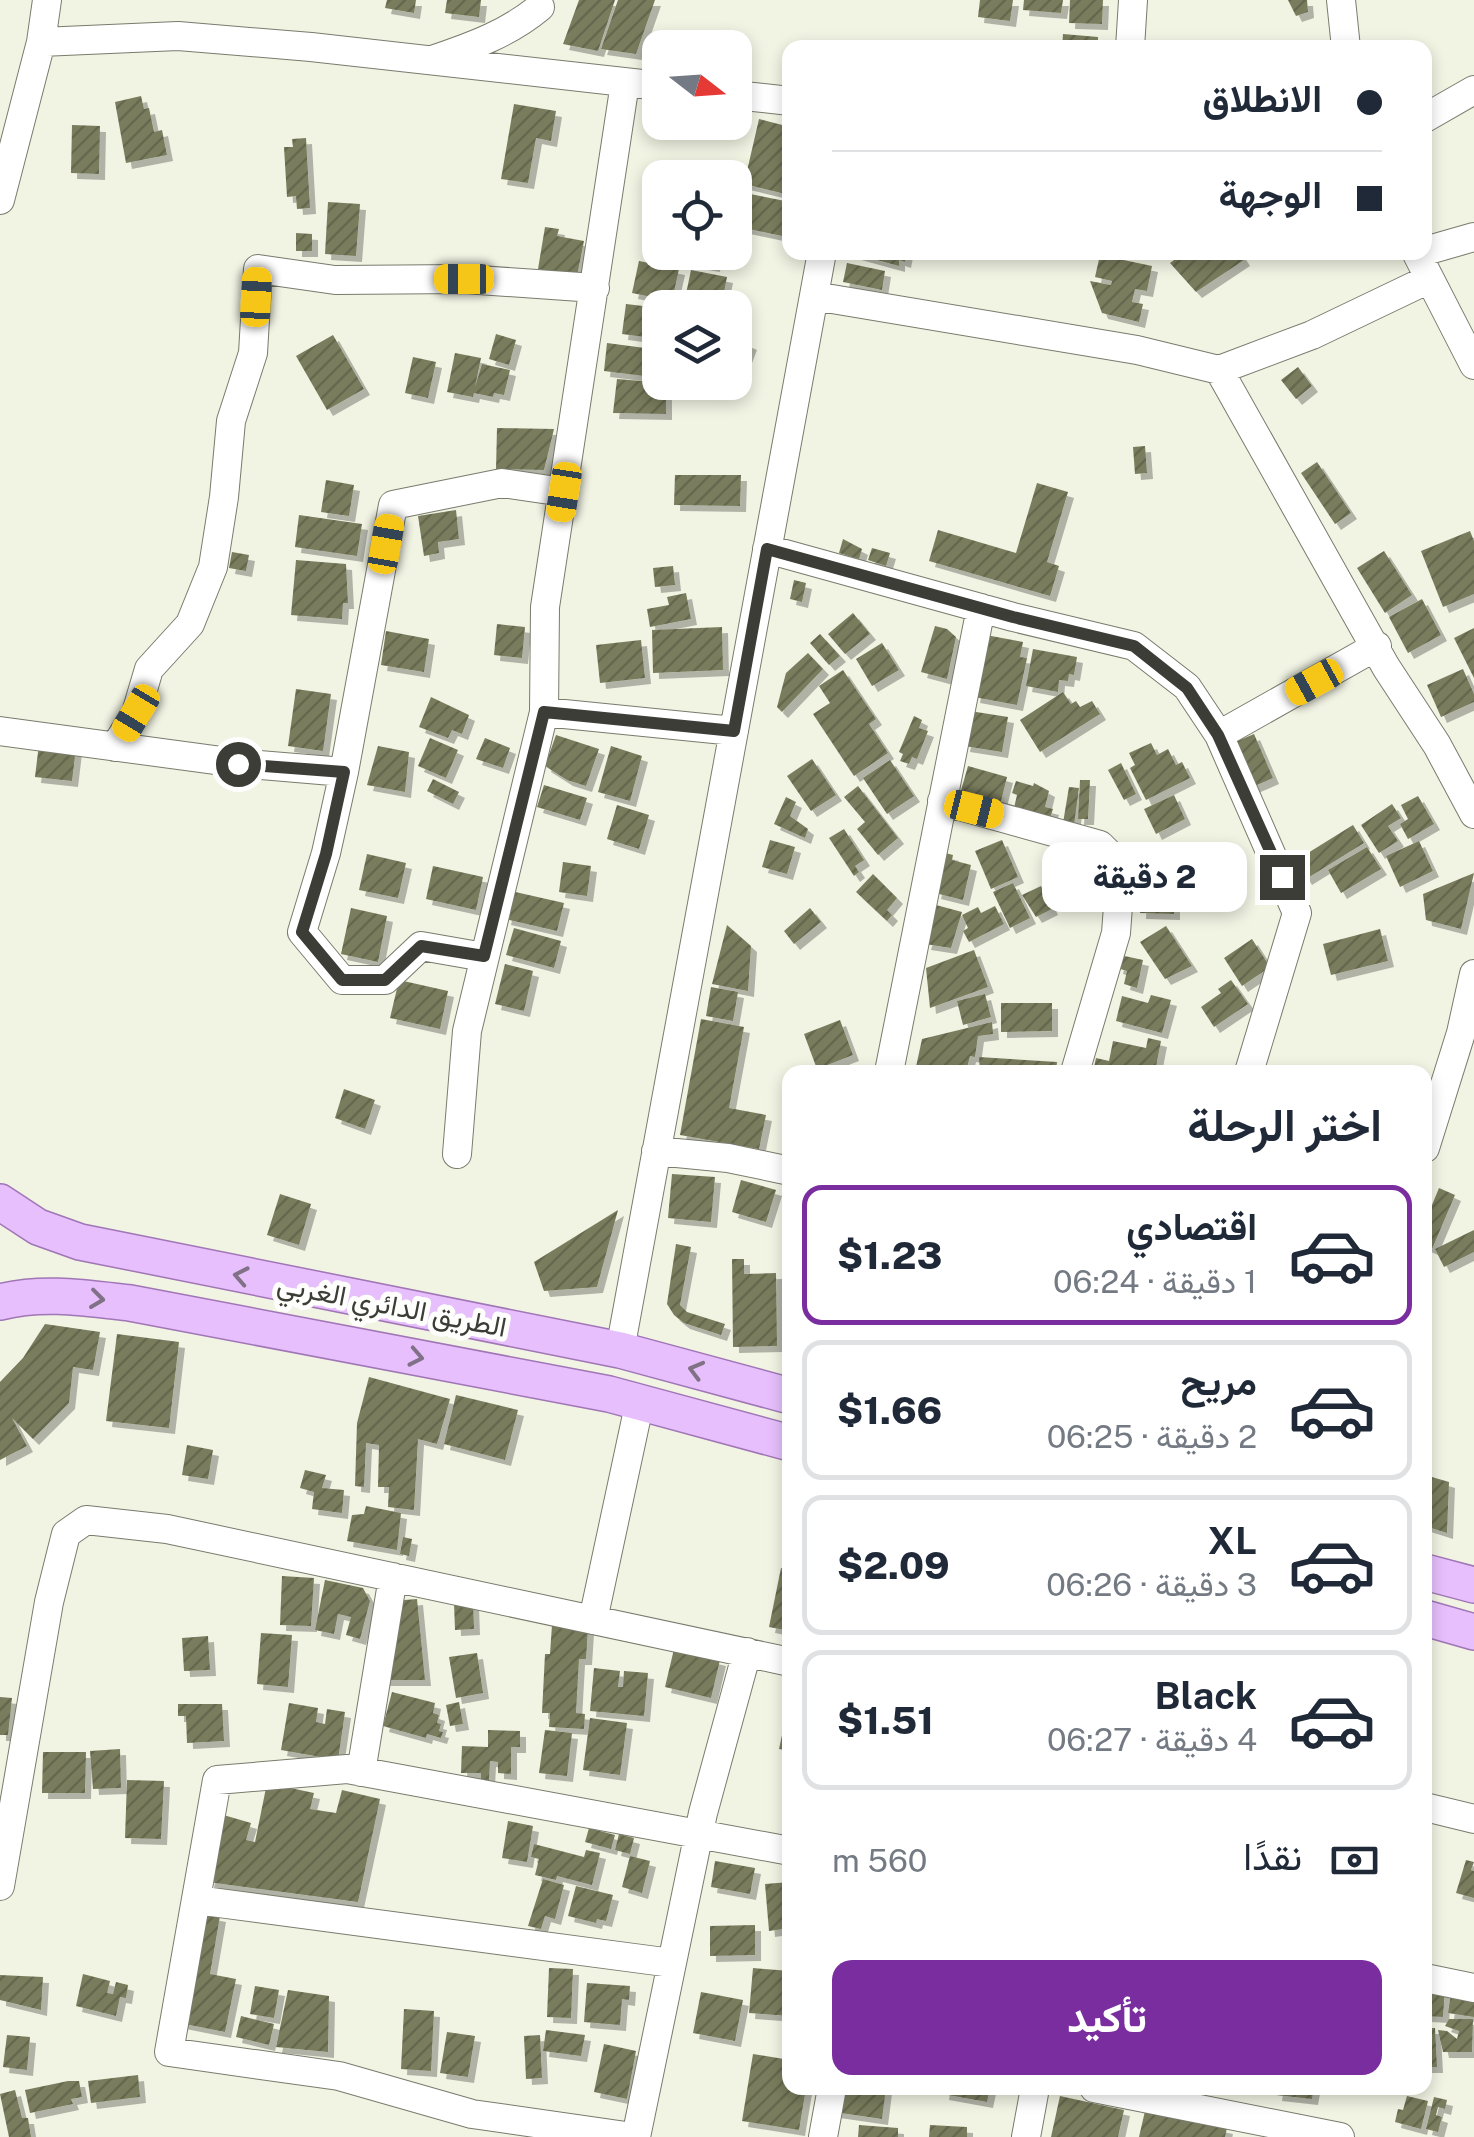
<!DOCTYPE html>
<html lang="ar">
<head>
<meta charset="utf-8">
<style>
	body { margin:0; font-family:"Public Sans",Vazirmatn,sans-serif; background:#f2f2f3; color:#1f2937; direction:rtl; height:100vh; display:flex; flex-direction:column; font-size:38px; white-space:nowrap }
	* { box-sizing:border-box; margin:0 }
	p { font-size:32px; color:#747a83 }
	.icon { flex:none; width:55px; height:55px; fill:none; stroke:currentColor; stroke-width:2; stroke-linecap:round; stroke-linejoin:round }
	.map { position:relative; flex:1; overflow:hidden; direction:ltr }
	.details { position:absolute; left:782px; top:1065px; width:650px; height:1030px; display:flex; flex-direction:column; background:#fff; border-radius:20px; box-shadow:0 5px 15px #0003; direction:rtl }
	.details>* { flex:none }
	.top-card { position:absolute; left:782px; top:40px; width:650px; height:220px; border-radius:20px; box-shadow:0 5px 15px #0003; direction:rtl; display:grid; align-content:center; height:220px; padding:0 50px; background:#fff }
	.needle { width:65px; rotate:107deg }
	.buttons { position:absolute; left:642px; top:30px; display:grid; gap:20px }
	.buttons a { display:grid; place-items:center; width:110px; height:110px; border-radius:20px; background:#fff; box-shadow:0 5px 15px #0003; font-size:50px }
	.end { position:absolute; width:45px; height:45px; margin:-22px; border:12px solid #3c3d37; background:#fff; box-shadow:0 0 0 5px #fff }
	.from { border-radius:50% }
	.bubble { position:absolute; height:70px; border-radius:20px; background:#fff; box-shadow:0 5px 15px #0003; font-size:32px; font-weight:800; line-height:70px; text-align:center; direction:rtl }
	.car { position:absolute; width:30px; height:60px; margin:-30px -15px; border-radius:12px; box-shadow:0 0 8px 2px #0007; background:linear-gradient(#f5c518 24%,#345 0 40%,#f5c518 0 76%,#345 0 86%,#f5c518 0) }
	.top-card b { display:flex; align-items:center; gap:35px; height:95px; font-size:38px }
	.top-card b+b { border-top:2px solid #e0e1e3 }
	.top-card i { width:25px; height:25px; background:#1f2937 }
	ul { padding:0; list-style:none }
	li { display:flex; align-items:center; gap:30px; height:140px; margin:0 20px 15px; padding:0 30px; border:5px solid #e0e1e3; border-radius:20px }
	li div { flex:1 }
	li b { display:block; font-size:38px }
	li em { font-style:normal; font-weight:800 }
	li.active { border-color:#7a2d9e }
	li>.icon { width:90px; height:90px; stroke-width:1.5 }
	h2 { padding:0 50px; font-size:45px; line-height:120px }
	.pay { display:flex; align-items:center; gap:25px; height:110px; padding:0 50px; font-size:38px }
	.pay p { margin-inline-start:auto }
	.cta { display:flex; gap:20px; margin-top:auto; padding:20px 50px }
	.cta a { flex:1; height:115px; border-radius:20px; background:#7a2d9e; color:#fff; font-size:40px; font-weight:800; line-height:115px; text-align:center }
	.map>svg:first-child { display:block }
	.building { fill:url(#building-hatch); filter:url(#shadow) }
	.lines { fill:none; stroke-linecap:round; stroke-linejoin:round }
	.minor-casing { stroke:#797b6d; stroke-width:30 }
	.major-casing { stroke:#a076b6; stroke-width:38 }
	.minor { stroke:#fff; stroke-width:28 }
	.major { stroke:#e6bffc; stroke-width:35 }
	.oneway { stroke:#807186 }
	.route { stroke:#3c3d37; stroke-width:12 }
	.labels { text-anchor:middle; stroke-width:10; stroke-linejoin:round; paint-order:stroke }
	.street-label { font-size:28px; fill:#3c3d37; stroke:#fefffc }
</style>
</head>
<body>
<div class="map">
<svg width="1474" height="2137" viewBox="0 0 1474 2137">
	<defs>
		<pattern id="building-hatch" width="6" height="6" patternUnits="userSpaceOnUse" patternTransform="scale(2.5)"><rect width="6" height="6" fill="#7a7d5d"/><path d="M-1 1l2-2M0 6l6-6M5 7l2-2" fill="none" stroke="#65684e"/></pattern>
		<filter id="shadow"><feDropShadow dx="6" dy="6" stdDeviation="0" flood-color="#0004"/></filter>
	</defs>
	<rect width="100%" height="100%" fill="#f1f3e3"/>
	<path class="building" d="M387,0H416L414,13L385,8Z
		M447,0H481L479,17L445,13Z
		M579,0H615L598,51L563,44Z
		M618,0H655L636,54L601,49Z
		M980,0H1013L1010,21L978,17Z
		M1024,0H1063L1061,13L1023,10Z
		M1070,0H1103L1102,24L1069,23Z
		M1288,0H1307L1308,12L1296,16Z
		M1063,34L1098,37V48H1062Z
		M141,96L144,109L149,108L154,132L162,130L167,155L126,163L115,102Z
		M514,104L556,111L551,141L536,138L528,183L501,179Z
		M759,119L790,127V195L744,184Z
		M72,125L100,126L99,174L71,173Z
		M306,138L310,208L297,209L296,196L287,197L284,147H293L292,139Z
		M658,182H660V225L650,223Z
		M735,191L790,202L787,237L735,226Z
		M328,202L360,204L356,256L325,254Z
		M545,227L559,229L557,236L584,241L577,276L538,269Z
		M296,233L312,234V251H296Z
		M679,252H716L714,266L678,260Z
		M848,252H907L905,262L899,260V266Z
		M1185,252H1239L1244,260L1196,292L1170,263Z
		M1100,255L1152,266L1147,291L1135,289L1132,302L1143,304L1139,322L1102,313L1090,281L1111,285L1112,281L1095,277Z
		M639,261L679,269L672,301L632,293Z
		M847,263L885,271L882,290L843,282Z
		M691,270L727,277L722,302L686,294Z
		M626,304L660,308V339L622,334Z
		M496,334L516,340L509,365L489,359Z
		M333,335L364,389L327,410L296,356Z
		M735,337L751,344L738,378L735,376Z
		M607,343L660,350V378L604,371Z
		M455,353L481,358L475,387L482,364L510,370L504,395L494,393L493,397L474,393L473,397L447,392Z
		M413,357L436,362L428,398L405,393Z
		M1298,367L1312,386L1296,399L1281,380Z
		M617,379L666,383V414L613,413Z
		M497,428L554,429L544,470L496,469Z
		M1145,446L1147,473L1135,474L1133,447Z
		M1317,462L1351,513L1335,524L1301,473Z
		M675,475H741L740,506L674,505Z
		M326,480L354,485L349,516L321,512Z
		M1037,483L1068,492L1047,562L1059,566L1050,596L929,561L938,530L1016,553Z
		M456,510L459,539L438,542L439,553L424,556L418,516Z
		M299,515L362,524L357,556L295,547Z
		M1470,531L1474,541V594L1443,607L1421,551Z
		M843,539L862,549L859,559L839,553Z
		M872,548L890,553L886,566L868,560Z
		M1384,551L1412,595L1385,613L1357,568Z
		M232,552L249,555L246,571L229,568Z
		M296,560L346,564L348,603H343L342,619L291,615Z
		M673,566L675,585L655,587L653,568Z
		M794,580L806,583L802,602L790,599Z
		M686,593L691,619L650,627L647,609L669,605L667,597Z
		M1422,599L1441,635L1408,653L1389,617Z
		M853,613L870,634L845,654L828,634Z
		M497,624L525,627L522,658L494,655Z
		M935,626L947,629L956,637L947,679L921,672Z
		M722,627L723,670L653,673L652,630Z
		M1474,628V678L1454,638Z
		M386,631L429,639L424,672L381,665Z
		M820,634L840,656L829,665L810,643Z
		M986,635L1023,642L1020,657L1027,658L1017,705L974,697Z
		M641,640L645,678L600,683L596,645Z
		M882,643L899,670L872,686L856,659Z
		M1033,649L1077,657L1074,675L1069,674L1068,681L1059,680L1058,692L1026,686Z
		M808,653L823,669L782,712L777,707L786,673Z
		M1463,669L1474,694V702L1441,717L1427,685Z
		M843,670L876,719L869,724L888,753L854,776L813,714L830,703L819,686Z
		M296,689L331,694L323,751L288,746Z
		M1063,692L1071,704L1076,701L1080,707L1092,701L1100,714L1040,752L1020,720Z
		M431,697L469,715L462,734L452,730L448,738L419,727Z
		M970,711L1008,717L1002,752L964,746Z
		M914,716L922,720L919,728L928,731L917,759L912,757L909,764L900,761L903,754L899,752Z
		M1254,734L1273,778L1241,792L1221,748Z
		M556,735L599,749L586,786L567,780L545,766Z
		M430,738L458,750L446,778L418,766Z
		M485,738L510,748L503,768L476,759Z
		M1151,743L1157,755L1168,749L1176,765L1182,762L1190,778L1146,800L1130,768L1135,765L1129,753Z
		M39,744L76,748L72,781L35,777Z
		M378,746L409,752L405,792L367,785Z
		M611,746L642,756L630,801L598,792Z
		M812,759L836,795L811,811L787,776Z
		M890,760L914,796L887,814L863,778Z
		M1121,763L1136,794L1124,800L1108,770Z
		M968,766L1007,777L1000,805L960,794Z
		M433,779L459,792L453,804L427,791Z
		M1080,780H1090L1088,819H1078Z
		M1016,781L1033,786L1034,783L1049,791L1045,807L1053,809L1050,818L1014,808L1017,795L1012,793Z
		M544,785L587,798L580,820L537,807Z
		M858,786L898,838L878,855L857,829L865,822L844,797Z
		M1069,787L1079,788L1074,825L1063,823Z
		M1174,795L1185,819L1156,834L1144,809Z
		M1418,796L1434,824L1408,839L1400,824L1408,819L1401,805Z
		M786,797L796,802L790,816L808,829L805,838L774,824Z
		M1392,804L1401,818L1388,826L1398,841L1379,853L1361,825Z
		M617,805L649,815L639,849L607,839Z
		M1353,825L1364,843L1306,879L1295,861Z
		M844,829L864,860L855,866L859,872L854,876L829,838Z
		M770,840L795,847L787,874L762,867Z
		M1002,840L1018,877L991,889L975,851Z
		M1419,841L1433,871L1400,887L1386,856Z
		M1154,843L1161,868L1133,877L1125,853Z
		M1367,847L1381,869L1341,893L1328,870Z
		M945,853L953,855L952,860L971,865L963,900L935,893Z
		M367,854L406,863L398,898L359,890Z
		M563,862L591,866L587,896L559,892Z
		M433,866L483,877L476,910L426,899Z
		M1474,873L1461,929L1426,920L1423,894Z
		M873,874L897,898L887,910L892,915L887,921L856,892Z
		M1141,880L1166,881L1165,894L1174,895V914L1140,913Z
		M1013,883L1030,918L1010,928L993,892Z
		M1041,886L1052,909L1036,917L1022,895Z
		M511,891L564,903L557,931L505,919Z
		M936,905L962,912L951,948L925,944Z
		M995,906L1004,924L969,942L963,931L968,928L962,915L978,907L981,913Z
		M351,908L387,916L378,962L341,954Z
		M810,908L821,922L794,944L784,931Z
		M727,925L751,946L748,991L712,984Z
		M1166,926L1192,966L1165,979L1140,942Z
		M514,928L561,941L554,968L506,955Z
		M1380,929L1388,961L1331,975L1323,944Z
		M1252,939L1270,967L1242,986L1224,958Z
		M974,950L988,987L930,1008L926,968Z
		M1120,955L1143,960L1137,988L1124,984L1127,971L1117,968Z
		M505,964L533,971L524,1011L495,1004Z
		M399,980L448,991L440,1029L390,1018Z
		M1231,980L1248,1004L1214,1027L1201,1007L1221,993L1218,989Z
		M711,987L738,992L733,1021L706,1016Z
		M985,994L991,1017L963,1025L957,1001Z
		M1151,995L1171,1000L1162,1033L1116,1021L1122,996L1148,1003Z
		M1001,1003H1052V1031L1001,1032Z
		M701,1019L744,1027L729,1108L766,1115L759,1149L680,1135Z
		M840,1020L853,1055L817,1069L804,1034Z
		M992,1022L993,1034L978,1036L975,1057L970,1056L966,1072H940L916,1067L922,1039Z
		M1148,1038L1161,1041L1155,1072H1093L1096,1058L1109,1061L1113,1041L1146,1048Z
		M979,1057L1057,1062L1056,1072H980Z
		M344,1089L375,1100L365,1129L335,1118Z
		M672,1174L715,1177L711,1222L668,1218Z
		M741,1180L776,1190L766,1222L732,1212Z
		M1439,1188L1455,1195L1432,1249L1425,1246V1222Z
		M280,1194L311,1204L299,1245L267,1235Z
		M618,1210L597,1287L544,1291L534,1262Z
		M1474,1230V1252L1444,1267L1435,1249Z
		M676,1244L691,1247L680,1305L687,1312L725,1324L721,1335L684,1323L674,1315L667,1304Z
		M732,1259H744V1274L776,1273L777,1346L733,1347Z
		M45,1324L100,1332L93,1370L73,1367L69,1403L33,1439L12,1418L27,1446L0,1460V1382L23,1358Z
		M117,1334L179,1342L169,1428L106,1421Z
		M369,1377L450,1399L437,1444L418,1439L414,1510L388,1507L389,1487H378L379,1445L366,1443L364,1487L355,1486L357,1423Z
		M456,1395L518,1410L505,1460L444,1444Z
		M187,1445L213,1450L208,1479L182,1475Z
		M305,1470L326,1475L322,1488L344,1490L342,1513L312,1509L314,1492L300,1488Z
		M1425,1475L1449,1482L1447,1533L1425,1526Z
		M366,1506L401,1513L397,1550L347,1541L352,1515L364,1514Z
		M403,1537L412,1539L409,1556L400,1554Z
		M781,1568L790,1570V1631L769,1627Z
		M282,1576L314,1578L311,1626L280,1625Z
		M325,1580L363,1588L370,1601L360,1639L346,1635L351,1617L338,1614L334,1634L315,1630Z
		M417,1599L425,1680H377L392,1601Z
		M473,1602L474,1629L455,1630L454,1603Z
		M552,1625L588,1628L586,1659H579L576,1713L585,1714L584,1729L549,1727L550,1713H542L545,1654H550Z
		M261,1633L292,1635L288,1687L257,1684Z
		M208,1636L210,1670L184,1671L182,1638Z
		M674,1649L720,1660L711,1698L665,1687Z
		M477,1653L483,1693L456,1698L449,1657Z
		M594,1668L620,1671L618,1687H623L624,1671L648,1673L644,1716L590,1711Z
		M392,1692L435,1703L433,1713L439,1715L437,1723L441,1724L439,1731L443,1732L441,1738L427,1734L426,1738L383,1726Z
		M0,1697L12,1698L8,1735H0Z
		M459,1702L463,1724L450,1726L446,1705Z
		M289,1703L318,1708L316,1722L325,1724L327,1709L345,1712L338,1760L281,1750Z
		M178,1704H222L224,1741L187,1743L186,1716H178Z
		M788,1708H790V1751L779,1749Z
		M590,1718L627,1723L620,1775L583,1770Z
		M488,1730L520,1731V1747H511V1774L498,1773V1762L490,1761L489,1780H481V1773H461L462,1746L488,1747Z
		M545,1730L572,1733L567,1776L539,1773Z
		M120,1749L121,1788L93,1789L90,1751Z
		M43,1752H86L85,1793H42Z
		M127,1780L164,1781L161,1839L125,1838Z
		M267,1783L314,1793L310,1809L336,1813L342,1790L380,1799L358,1902L208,1882L220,1814L251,1823L246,1840L255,1842Z
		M508,1821L533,1826L527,1862L502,1858Z
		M589,1828L615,1835L611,1849L585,1842Z
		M619,1834L634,1838L630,1854L615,1850Z
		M534,1844L584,1857L586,1850L600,1853L592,1885L557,1876L556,1880L535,1875L539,1859L531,1857Z
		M630,1856L650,1861L642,1893L622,1887Z
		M1466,1860L1474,1862L1471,1870L1474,1871V1898L1456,1893Z
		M715,1861L755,1868L750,1894L711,1887Z
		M543,1879L564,1885L555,1919L545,1916L541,1929L528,1926Z
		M790,1882V1928L769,1931L765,1884Z
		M576,1886L613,1895L606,1921L597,1919L596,1923L568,1916Z
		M199,1912L220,1916L210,1974L236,1979L225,2032L180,2023Z
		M755,1925V1955L710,1956V1926Z
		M549,1968L573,1969L571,2018L547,2017Z
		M753,1968L790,1971V2016L749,2013Z
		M83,1974L110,1981L107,1993L113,1994L116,1982L128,1985L126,1998L120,1997L116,2016L76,2006Z
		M0,1975L43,1977L41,2010L0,2000Z
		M587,1983L630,1986L629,2000L622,1999L620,2025L584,2022Z
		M255,1986L279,1990L274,2018L250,2014Z
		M1425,1987H1445L1443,2017L1425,2016Z
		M288,1990L329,1996L328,2052L276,2047Z
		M701,1992L743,2000L735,2041L693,2033Z
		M1451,1993L1474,1996V2017L1448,2013Z
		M404,2009L434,2011L431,2071L401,2069Z
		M241,2016L274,2024L269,2045L236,2037Z
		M1449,2019H1473L1472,2052H1443L1438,2030L1447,2031L1457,2039L1459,2031L1445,2026Z
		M1425,2028H1435L1437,2067H1425Z
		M546,2030L585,2035L581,2056L543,2051Z
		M447,2032L475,2036L468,2077L440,2073Z
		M7,2035L30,2037L27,2070L3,2067Z
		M540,2035L542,2078L526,2079L524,2036Z
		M604,2044L636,2051L627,2099L594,2092Z
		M753,2054L790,2060V2088H806L799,2130L742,2121Z
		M138,2075L140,2097L91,2103L88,2081Z
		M68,2081H79L82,2097L71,2099L73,2104L30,2113L25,2090Z
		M837,2088H886L882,2119L834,2112Z
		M944,2088H990L987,2102L943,2094Z
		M1277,2088H1314L1312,2099L1276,2095Z
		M15,2090L22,2118H28L31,2137H9L0,2094Z
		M1060,2096L1124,2110L1118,2137H1051Z
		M1407,2096L1428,2101L1421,2129L1395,2122L1398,2109L1403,2110Z
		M1434,2097L1447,2100L1445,2109L1438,2107L1436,2115L1442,2117L1438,2132L1426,2129Z
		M1145,2111L1227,2128L1225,2137H1139Z
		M859,2125L898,2128V2137H858Z
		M930,2125L967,2127V2137H929Z"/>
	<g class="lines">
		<g class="minor-casing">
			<path id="minor" d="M1341,0L1346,48
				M41,42L178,36L311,47L660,86
				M1130,48L1133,0
				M435,59C473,46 509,33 540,7
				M735,95L790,101
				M1425,118L1474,90
				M0,200L41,42L47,0
				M1425,251L1474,237
				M1416,252L1474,365
				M814,296L1137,350L1219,370L1312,335L1429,279
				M1219,370L1386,667L1437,745L1474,814
				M767,549L1013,617L1134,646L1187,687L1219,735L1297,913L1249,1072
				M544,712L734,731
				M0,731L237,763L344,772L393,505L502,483L563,492
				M1219,735L1377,646
				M115,747L136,713L149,669L190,624L213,567L224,497L231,421L253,353L258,269L335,280L464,279L595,288
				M344,772L326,853L302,932L342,980H385L421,946L484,957
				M942,801L1100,845L1121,866L1116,933L1075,1072
				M889,1072L981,608
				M1425,1148L1461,1033L1474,974
				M656,1151L728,1158L790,1171
				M457,1154L467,1031L544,712L545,607L625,83
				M620,1350L822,252
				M593,1620L640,1401
				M361,1772L393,1577
				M1425,1807L1474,1819
				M0,1886L49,1602L66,1534L86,1520L167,1529L790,1662
				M196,1900L672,1963
				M1425,1978L1474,1988
				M1094,2088L1340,2137
				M633,2137L472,2114L339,2076L169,2052L217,1780L347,1769L790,1851
				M636,2137L703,1813L747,1652
				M823,2137L832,2088
				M1026,2137L1035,2088"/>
		</g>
		<g class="major-casing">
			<path id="major" d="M0,1202L38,1227L80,1242L620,1350L790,1396
				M0,1302C43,1291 86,1298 130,1303L609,1394L790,1443
				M1425,1572L1474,1585
				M1425,1618L1474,1632"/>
		</g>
		<use href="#minor" class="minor"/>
		<use href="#major" class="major"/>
	</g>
	<defs><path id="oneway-chevron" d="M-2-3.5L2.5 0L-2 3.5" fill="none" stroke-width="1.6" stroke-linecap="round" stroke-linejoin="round" transform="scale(2.5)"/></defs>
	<g class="oneway">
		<use href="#oneway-chevron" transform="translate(241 1276) rotate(-169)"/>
		<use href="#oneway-chevron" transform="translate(97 1299) rotate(7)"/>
		<use href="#oneway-chevron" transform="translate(416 1357) rotate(11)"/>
		<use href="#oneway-chevron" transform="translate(696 1370) rotate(-165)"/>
	</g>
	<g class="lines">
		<path class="route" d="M238,764L344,772L326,854L302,932L342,980H385L421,946L484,956L544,712L734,731L767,549L1013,617L1134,646L1187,688L1218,735L1282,877"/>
	</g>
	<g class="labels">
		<g class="street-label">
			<text transform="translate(392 1305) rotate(11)" y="10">الطريق الدائري الغربي</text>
		</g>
	</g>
</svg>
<div class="buttons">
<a><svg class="needle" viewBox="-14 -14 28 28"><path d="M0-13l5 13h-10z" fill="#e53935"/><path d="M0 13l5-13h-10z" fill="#747a83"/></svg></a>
<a><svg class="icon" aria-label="locate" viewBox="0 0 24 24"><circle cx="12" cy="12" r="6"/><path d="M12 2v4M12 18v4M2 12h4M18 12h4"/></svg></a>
<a><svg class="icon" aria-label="layers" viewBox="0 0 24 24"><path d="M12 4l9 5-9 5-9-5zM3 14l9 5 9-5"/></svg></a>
</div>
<i class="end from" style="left:238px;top:764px"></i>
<i class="end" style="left:1282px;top:877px"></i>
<div class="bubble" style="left:1042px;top:842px;width:205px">2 دقيقة</div>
<i class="car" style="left:464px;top:279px;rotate:270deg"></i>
<i class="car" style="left:256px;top:297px;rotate:3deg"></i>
<i class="car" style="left:564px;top:492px;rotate:189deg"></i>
<i class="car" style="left:386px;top:544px;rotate:10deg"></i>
<i class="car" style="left:1314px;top:682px;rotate:241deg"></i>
<i class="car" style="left:136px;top:713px;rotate:211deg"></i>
<i class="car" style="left:974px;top:809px;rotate:104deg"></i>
<div class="top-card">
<b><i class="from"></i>الانطلاق</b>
<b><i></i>الوجهة</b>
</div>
<section class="details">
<h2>اختر الرحلة</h2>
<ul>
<li class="active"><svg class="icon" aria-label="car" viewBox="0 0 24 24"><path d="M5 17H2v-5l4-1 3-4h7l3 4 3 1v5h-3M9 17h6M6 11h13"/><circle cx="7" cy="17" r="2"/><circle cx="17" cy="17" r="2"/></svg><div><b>اقتصادي</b><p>1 دقيقة · 06:24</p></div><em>$1.23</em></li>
<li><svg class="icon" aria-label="car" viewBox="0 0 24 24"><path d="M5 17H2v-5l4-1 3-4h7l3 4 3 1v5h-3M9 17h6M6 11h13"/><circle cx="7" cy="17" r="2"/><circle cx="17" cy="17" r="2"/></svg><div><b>مريح</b><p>2 دقيقة · 06:25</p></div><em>$1.66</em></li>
<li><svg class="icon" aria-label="car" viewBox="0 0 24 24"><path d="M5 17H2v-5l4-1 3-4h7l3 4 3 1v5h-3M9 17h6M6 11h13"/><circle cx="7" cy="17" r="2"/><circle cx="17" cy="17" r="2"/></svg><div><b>XL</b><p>3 دقيقة · 06:26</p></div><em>$2.09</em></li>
<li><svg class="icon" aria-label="car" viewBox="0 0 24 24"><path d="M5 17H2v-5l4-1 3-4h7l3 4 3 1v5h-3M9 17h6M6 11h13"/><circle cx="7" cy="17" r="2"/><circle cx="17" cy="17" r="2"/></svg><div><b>Black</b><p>4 دقيقة · 06:27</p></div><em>$1.51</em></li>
</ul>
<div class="pay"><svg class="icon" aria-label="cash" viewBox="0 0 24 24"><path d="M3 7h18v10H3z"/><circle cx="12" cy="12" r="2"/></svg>نقدًا<p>560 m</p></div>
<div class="cta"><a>تأكيد</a></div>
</section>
</div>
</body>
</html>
